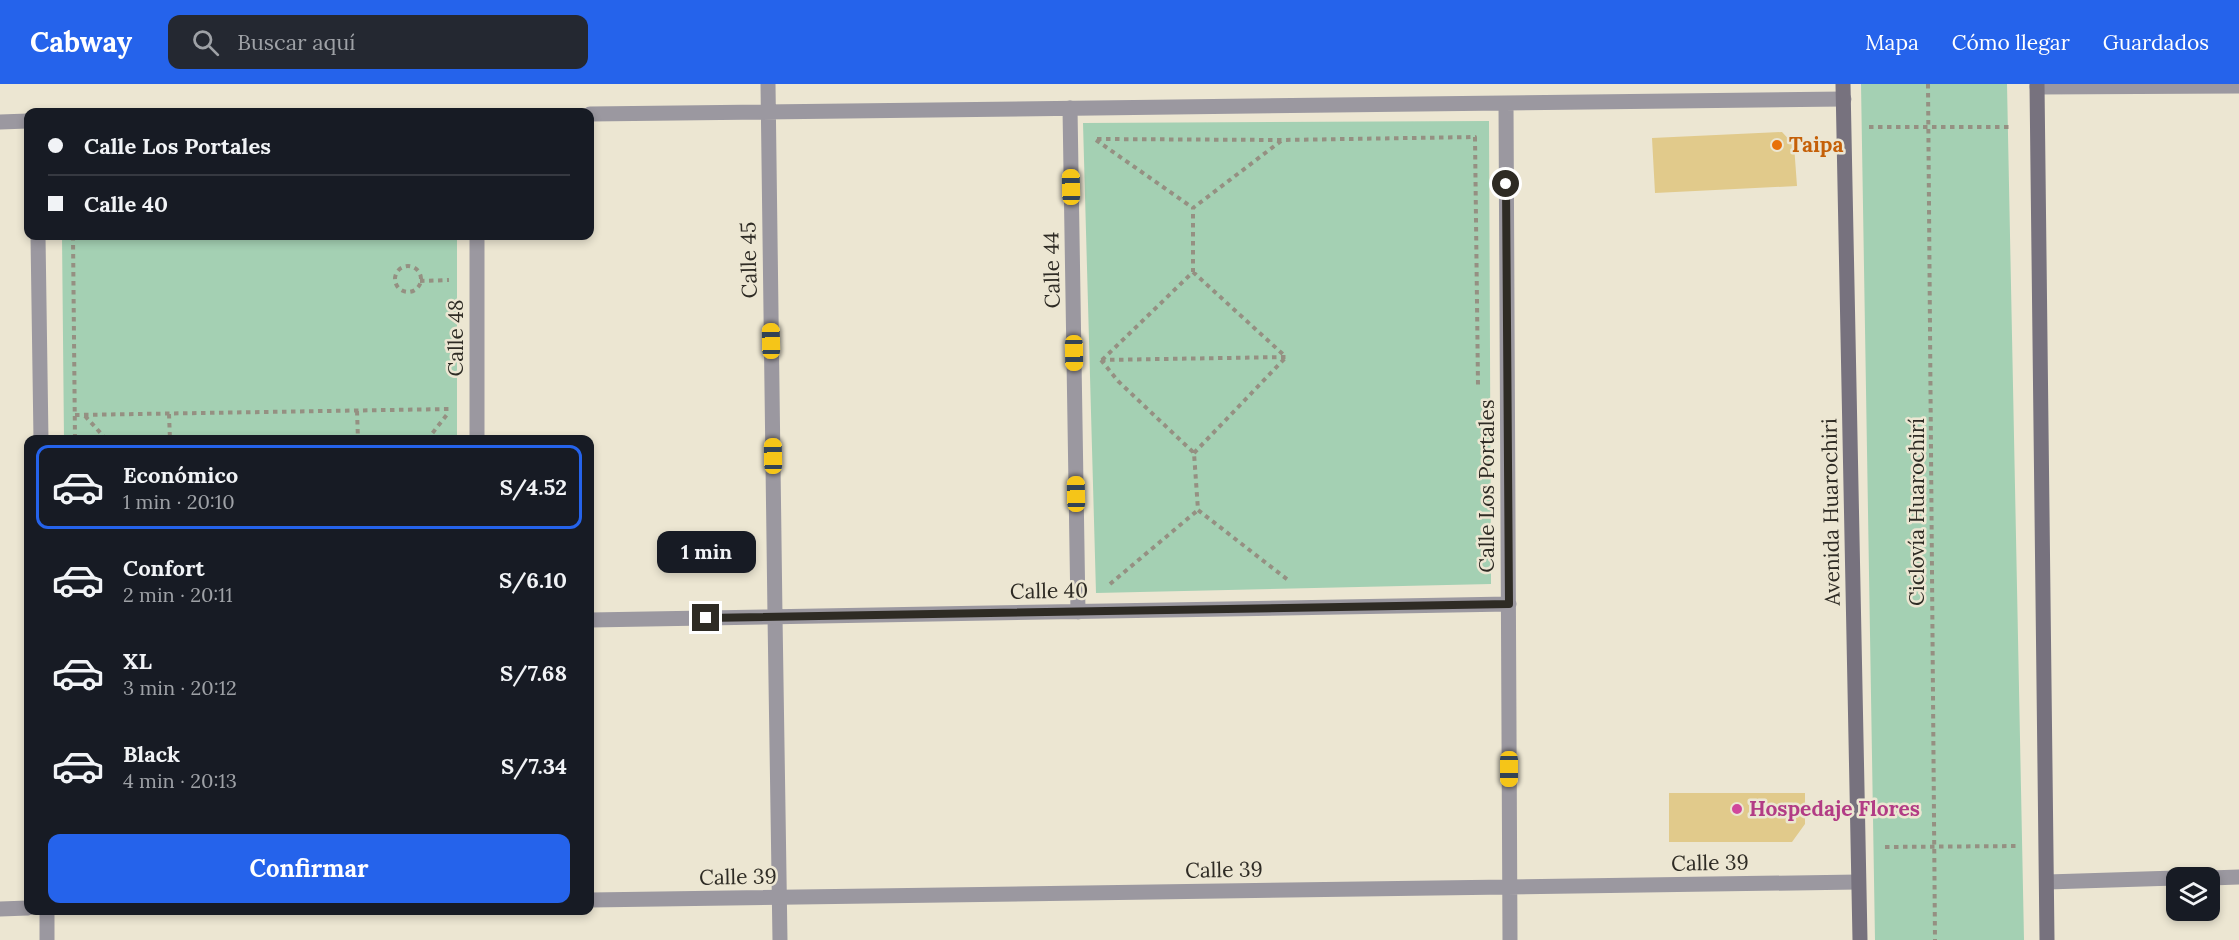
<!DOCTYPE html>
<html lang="es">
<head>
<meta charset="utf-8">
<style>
	body { margin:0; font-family:Lora,serif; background:#242831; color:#f1f3f6; height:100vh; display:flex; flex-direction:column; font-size:22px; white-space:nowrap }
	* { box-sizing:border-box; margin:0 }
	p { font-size:20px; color:#9ea1a6 }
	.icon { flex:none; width:33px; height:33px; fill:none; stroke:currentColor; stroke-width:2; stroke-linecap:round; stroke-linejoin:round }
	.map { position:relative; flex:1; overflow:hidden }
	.panel { position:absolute; left:24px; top:351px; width:570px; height:480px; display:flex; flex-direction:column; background:#171b24; border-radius:12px; box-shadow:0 3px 9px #0003 }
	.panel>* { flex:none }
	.banner { position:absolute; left:24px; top:24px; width:570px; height:132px; border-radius:12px; box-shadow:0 3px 9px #0003; display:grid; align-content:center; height:132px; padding:0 24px; background:#171b24 }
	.tools { position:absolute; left:2166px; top:783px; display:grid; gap:12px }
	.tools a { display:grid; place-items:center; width:54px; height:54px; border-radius:12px; background:#171b24; box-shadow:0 3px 9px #0003; font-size:30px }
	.end { position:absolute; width:27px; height:27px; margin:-14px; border:8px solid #2e2b24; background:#fff; box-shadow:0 0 0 3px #fff }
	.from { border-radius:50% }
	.bubble { position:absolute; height:42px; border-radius:12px; background:#171b24; box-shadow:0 3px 9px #0003; font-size:20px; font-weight:700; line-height:42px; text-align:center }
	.car { position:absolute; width:18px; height:36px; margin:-18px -9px; border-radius:8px; box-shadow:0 0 4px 2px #0007; background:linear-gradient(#f5c518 24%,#345 0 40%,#f5c518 0 76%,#345 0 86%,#f5c518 0) }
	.banner b { display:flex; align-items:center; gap:21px; height:57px; font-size:22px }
	.banner b+b { border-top:2px solid #363941 }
	.banner i { width:15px; height:15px; background:#f1f3f6 }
	ul { padding:10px 0 0; list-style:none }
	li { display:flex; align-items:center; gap:18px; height:84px; margin:0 12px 9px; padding:0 12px; border:3px solid transparent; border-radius:12px }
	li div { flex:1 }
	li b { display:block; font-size:22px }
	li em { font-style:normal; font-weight:700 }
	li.current { border-color:#2563eb }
	li>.icon { width:54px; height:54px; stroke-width:1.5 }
	.cta { display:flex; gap:12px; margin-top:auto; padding:12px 24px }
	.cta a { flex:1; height:69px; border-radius:12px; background:#2563eb; color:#fff; font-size:24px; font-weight:700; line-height:69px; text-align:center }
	header { display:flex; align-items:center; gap:36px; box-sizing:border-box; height:84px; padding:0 30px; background:#2563eb; color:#fff }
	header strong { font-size:28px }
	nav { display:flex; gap:33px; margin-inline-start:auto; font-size:21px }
	.search { width:420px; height:54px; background:#242831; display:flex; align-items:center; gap:15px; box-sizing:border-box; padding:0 21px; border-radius:12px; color:#9ea1a6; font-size:22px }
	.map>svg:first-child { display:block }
	.green { fill:#a4d0b3 }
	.building { fill:#e1ca8b }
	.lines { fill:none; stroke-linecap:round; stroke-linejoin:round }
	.path { stroke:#959082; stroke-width:4; stroke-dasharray:4.5 4.5; stroke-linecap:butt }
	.pedestrian { stroke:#9b98a0; stroke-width:15 }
	.minor { stroke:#9b98a0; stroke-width:15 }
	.secondary { stroke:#77727e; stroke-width:15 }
	.route { stroke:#2e2b24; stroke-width:8 }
	.food-dot { fill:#e8710a; stroke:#ece6d2; stroke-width:2 }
	.hotel-dot { fill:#d1479c; stroke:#ece6d2; stroke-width:2 }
	.labels { text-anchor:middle; stroke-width:5; stroke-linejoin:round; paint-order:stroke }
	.food-label { font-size:21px; font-weight:bold; fill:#c56008; stroke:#ece6d2; text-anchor:start }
	.street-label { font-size:21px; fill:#2e2b24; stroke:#ece6d2 }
	.hotel-label { font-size:21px; font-weight:bold; fill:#b23c85; stroke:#ece6d2; text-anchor:start }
</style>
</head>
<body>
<header>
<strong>Cabway</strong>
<div class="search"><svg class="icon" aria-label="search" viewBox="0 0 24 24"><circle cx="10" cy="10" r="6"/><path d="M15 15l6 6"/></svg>Buscar aquí</div>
<nav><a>Mapa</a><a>Cómo llegar</a><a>Guardados</a></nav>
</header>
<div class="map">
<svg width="2239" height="856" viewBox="0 0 2239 856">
	<rect width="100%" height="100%" fill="#ece6d2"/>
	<path class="green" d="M1861,0H2007L2024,856H1875Z
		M1489,37L1491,500L1096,509L1083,39Z
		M62,152H457V355H64Z"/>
	<path class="building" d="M1782,48L1794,61L1797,102L1655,109L1652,54Z
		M1669,709H1805V740L1792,758H1669Z"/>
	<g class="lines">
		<path class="path" d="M1928,0L1935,856
			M1869,43H2011
			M1097,55L1282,56L1475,53L1478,301
			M1096,56L1193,124
			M73,152L75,356
			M395 195a13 13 0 1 1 26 0a13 13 0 1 1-26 0Z
			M1193,188L1286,273
			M420,197L449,196
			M1101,276L1118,297L1194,369L1198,426L1288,496
			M1101,276L1286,273
			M1102,276L1193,188V124L1281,57
			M357,327L358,356
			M169,330L170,356
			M75,331L451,325
			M85,332L107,356
			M427,356L449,328
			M1194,369L1286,273
			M1110,500L1198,426
			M1885,763L2019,762"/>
		<path class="pedestrian" d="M775,532L780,856"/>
		<path class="minor" d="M768,0L775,532
			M2037,3L2239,2
			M1506,19L1510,856
			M1070,24L1078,528
			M590,30L1844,15
			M0,38L28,37
			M38,152L41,356
			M477,152V356
			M590,536L1509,520
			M2210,794L2239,793
			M2047,798L2176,794
			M590,816L1858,798
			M0,825L28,824
			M47,826V856"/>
		<path class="secondary" d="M1843,0L1860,856
			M2037,0L2047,856"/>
	</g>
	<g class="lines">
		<path class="route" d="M706,534L1509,520L1506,100"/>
	</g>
	<circle class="food-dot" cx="1777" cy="61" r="6"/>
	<circle class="hotel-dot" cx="1737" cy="725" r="6"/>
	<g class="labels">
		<g class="food-label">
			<text x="1789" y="68">Taipa</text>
		</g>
		<g class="street-label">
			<text transform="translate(749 176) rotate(-91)" y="7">Calle 45</text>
			<text transform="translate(1052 186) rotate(-91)" y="7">Calle 44</text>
			<text transform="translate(456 254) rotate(-90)" y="7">Calle 48</text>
			<text transform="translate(1487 402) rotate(-90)" y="7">Calle Los Portales</text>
			<text transform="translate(1831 428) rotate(-91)" y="7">Avenida Huarochiri</text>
			<text transform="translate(1917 428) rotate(-90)" y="7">Ciclovía Huarochirí</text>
			<text transform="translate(1049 507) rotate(-1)" y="7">Calle 40</text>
			<text transform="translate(1710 779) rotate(-1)" y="7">Calle 39</text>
			<text transform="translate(1224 786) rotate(-1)" y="7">Calle 39</text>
			<text transform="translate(738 793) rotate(-1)" y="7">Calle 39</text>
		</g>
		<g class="hotel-label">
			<text x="1749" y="732">Hospedaje Flores</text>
		</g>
	</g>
</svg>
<div class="tools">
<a><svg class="icon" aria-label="layers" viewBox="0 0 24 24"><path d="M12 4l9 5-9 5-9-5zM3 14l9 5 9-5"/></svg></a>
</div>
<i class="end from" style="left:1506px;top:100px"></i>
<i class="end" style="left:706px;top:534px"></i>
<div class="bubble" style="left:657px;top:447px;width:99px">1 min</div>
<i class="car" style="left:1071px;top:103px;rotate:359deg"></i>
<i class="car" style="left:771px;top:257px;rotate:359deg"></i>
<i class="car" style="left:1074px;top:269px;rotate:179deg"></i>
<i class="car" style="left:773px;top:372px;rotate:359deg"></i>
<i class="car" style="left:1076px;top:410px;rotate:359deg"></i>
<i class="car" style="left:1509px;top:685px;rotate:180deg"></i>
<div class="banner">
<b><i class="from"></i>Calle Los Portales</b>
<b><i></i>Calle 40</b>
</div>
<section class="panel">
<ul>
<li class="current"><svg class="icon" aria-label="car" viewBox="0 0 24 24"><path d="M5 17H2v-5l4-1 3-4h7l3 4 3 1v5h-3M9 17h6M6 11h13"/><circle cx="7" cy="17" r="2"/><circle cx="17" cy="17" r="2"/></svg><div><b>Económico</b><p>1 min · 20:10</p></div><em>S/4.52</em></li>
<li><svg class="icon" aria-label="car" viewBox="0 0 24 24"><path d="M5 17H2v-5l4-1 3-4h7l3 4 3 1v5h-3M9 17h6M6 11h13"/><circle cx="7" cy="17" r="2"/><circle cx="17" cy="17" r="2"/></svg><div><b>Confort</b><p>2 min · 20:11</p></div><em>S/6.10</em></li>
<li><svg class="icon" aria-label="car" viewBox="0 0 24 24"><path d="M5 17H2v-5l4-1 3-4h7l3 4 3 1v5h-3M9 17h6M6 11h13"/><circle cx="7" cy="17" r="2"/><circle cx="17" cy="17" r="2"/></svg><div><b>XL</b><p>3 min · 20:12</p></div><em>S/7.68</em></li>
<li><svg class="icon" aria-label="car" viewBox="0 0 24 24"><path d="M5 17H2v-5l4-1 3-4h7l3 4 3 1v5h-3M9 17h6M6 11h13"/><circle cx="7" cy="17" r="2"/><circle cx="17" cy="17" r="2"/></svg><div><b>Black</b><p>4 min · 20:13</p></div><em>S/7.34</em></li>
</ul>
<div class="cta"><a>Confirmar</a></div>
</section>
</div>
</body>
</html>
